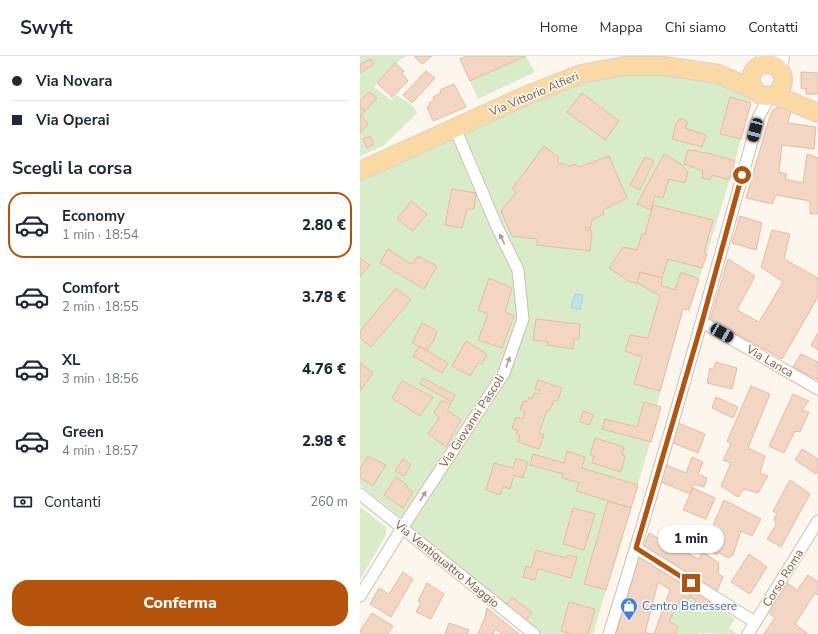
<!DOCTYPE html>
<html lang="it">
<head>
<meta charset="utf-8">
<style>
	body { margin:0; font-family:"Nunito Sans",sans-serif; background:#f2f2f3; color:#1f2937; height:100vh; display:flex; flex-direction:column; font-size:15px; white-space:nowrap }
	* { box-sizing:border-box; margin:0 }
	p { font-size:13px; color:#747a83 }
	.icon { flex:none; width:22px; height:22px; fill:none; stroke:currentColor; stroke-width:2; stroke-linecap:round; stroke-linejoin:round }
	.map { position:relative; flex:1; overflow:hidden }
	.details { display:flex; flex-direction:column; background:#fff; width:360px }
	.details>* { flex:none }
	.guide { display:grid; align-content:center; height:88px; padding:0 12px; background:#fff }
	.end { position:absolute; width:18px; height:18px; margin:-9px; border:5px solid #b45309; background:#fff; box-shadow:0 0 0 2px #fff }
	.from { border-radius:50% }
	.bubble { position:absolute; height:28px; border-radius:14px; background:#fff; box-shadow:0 1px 3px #0004; font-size:13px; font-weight:800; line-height:28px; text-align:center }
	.car { position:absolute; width:12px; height:24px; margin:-12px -6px; border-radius:5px; box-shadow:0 0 3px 1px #0007; background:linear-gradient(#222 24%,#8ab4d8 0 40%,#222 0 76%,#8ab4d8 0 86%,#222 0) }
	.guide b { display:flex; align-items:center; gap:14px; height:38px; font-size:15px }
	.guide b+b { border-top:1px solid #e0e1e3 }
	.guide i { width:10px; height:10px; background:#1f2937 }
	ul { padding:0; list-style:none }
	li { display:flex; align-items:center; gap:12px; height:66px; margin:0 8px 6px; padding:0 4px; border:2px solid transparent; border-radius:16px }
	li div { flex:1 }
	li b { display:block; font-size:15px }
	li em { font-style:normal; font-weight:800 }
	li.current { border-color:#b45309 }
	li>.icon { width:36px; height:36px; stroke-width:1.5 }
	h2 { padding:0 12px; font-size:18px; line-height:48px }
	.pay { display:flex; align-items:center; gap:10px; height:44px; padding:0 12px; font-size:15px }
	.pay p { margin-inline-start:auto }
	.cta { display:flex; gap:8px; margin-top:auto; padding:8px 12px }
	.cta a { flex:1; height:46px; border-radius:16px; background:#b45309; color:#fff; font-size:16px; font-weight:800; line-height:46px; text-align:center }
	header { display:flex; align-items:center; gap:24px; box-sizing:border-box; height:56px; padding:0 20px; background:#fff; border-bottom:1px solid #e0e1e3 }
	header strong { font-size:19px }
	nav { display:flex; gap:22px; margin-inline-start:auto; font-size:14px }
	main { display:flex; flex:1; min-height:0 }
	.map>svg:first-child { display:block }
	.green { fill:#d8ecc9 }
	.water { fill:#bfe3e8; stroke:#a5d3da }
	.building { fill:#f3d5c3; stroke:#e6bba3; fill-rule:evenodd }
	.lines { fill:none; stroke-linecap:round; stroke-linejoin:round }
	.minor-casing { stroke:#d1beb0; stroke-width:13 }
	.secondary-casing { stroke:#d6c0b0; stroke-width:18 }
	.primary-casing { stroke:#dad1cd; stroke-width:20 }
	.minor { stroke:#fff; stroke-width:11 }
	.secondary { stroke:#fff; stroke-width:16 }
	.primary { stroke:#fbd9a5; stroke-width:18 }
	.oneway { fill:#af9d94 }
	.route { stroke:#b45309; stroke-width:5 }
	.labels { text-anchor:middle; stroke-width:3; stroke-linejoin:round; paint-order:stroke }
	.street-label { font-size:12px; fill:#7a5c4d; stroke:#fffaf3 }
	.shop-label { font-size:12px; fill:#366cbe; stroke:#fffaf3; text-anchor:start }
</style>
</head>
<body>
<header>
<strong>Swyft</strong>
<nav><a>Home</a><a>Mappa</a><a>Chi siamo</a><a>Contatti</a></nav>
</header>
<main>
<section class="details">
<div class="guide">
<b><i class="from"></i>Via Novara</b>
<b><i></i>Via Operai</b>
</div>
<h2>Scegli la corsa</h2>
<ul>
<li class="current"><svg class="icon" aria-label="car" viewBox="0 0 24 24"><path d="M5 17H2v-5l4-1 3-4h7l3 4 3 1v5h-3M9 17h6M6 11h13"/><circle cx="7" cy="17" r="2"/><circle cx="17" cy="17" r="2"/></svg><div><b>Economy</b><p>1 min · 18:54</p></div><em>2.80 €</em></li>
<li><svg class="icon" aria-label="car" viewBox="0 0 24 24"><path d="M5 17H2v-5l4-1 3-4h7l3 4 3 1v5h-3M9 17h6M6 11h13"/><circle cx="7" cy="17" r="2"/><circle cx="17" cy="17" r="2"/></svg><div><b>Comfort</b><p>2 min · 18:55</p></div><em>3.78 €</em></li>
<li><svg class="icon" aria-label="car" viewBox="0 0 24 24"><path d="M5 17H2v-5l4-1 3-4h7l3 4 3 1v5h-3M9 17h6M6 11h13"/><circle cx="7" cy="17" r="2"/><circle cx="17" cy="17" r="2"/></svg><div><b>XL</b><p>3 min · 18:56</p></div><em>4.76 €</em></li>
<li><svg class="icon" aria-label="car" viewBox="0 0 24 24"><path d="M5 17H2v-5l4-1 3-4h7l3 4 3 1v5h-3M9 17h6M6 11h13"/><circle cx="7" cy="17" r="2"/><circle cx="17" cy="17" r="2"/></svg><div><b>Green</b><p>4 min · 18:57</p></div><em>2.98 €</em></li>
</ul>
<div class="pay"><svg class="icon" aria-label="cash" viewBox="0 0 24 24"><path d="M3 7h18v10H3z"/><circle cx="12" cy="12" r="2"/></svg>Contanti<p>260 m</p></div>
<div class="cta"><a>Conferma</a></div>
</section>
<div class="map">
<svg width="458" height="578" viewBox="0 0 458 578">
	<rect width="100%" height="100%" fill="#fdf6ec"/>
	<path class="green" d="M0,0H47L40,4L33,12L31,11L14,31L31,44L36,39C43,43 55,49 57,57L23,90L0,100Z
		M166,0L175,16L118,43L110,25Z
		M314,18L351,26L386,36L391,44C374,115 351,184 329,254L323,253L297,349L301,351L233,578H174L45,474L48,468L0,429V122L89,82L104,78L174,44L241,20Z
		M0,451L26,471V479L0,524Z
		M323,540L328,543L329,540L353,552L355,549L375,563L369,572L376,577L375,578L340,577L339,578H316L318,571L309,565Z"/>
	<path class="water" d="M215,238L223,239L220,254L211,251Z"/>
	<path class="building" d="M54,0H72L62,8Z
		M107,0H166L110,25L100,3Z
		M11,3L14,8L0,17V8Z
		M35,7L44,15L42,17L48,25L32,41L17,27Z
		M66,15L75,22L52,47L43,39Z
		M441,16L458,17V38H446V33L441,32Z
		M94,28L106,51L73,65L67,51L70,50L69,47L74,44L73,41L81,37L80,34Z
		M9,36L17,42L5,55L0,51V45Z
		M222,37L259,65L245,84L207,56Z
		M370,41L391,47L381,83L360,78Z
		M423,48L432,50L428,67L456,71L454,93L422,89L419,116L427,118L425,123L443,127L447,98L458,102V158H450V145L416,139L412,148L386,142L409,63L413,54Z
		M0,51L5,55L1,59L8,68L0,77Z
		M320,62L328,66L325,72L346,79L342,91L312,83L316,68Z
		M10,80L14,88L7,92L3,83Z
		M184,90L199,102L197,106L200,108L201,107L209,110L216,108L219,111L249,100L267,142L243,154L244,158L232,164L230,173L226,171L225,174L232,175L230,195L177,189V183L152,180L141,155L156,136L152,133Z
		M328,94L333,95V94L344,97V96L375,105L369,124L352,119L350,124L342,122L343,115L324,108Z
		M304,98L321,108L328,116L325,127L309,123L303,142L295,140L291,154L277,148Z
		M285,101L294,105L280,134L270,129Z
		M92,133L116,137L114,153H107L102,172L85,169Z
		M51,145L67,158L53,175L37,163Z
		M293,149L353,164L344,196L347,198L342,212L308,203L302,222L280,216L277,227L270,226L249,212L263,191L277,194L282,178H285Z
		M380,160L402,167L396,194L372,187Z
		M412,174L430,178L424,203L458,222V241L422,303L368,273L366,277L349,267L368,203L395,220L377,254L399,266L423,226L401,211Z
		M28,193L51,208L58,200L77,210L64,233L20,207Z
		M0,202L10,209L0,221Z
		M280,216L302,222L301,229L315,234L321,216L339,223L329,254L323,253L300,335L274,328L282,301L265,295L270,279L288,282L300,240L277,227Z
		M129,222L152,232L145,256L154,260L142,292L118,284L128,258L118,254Z
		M36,232L51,244L11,291L0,282V275Z
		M176,263L220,268L219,283H214L213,293L187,289L188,286L173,284Z
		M62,267L77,275L74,284L67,294L52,287Z
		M458,277V294L451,289Z
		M106,285L127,298L122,308L118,307L110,320L92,310Z
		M59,290L88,307L82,317L53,300Z
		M441,298L458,306V324L433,311Z
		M356,306L377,312L372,333L347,327L350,312L353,314Z
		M0,307L13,317L0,335Z
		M63,322L95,339L92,346L60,328Z
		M178,324L202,332L198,344L194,345L189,355H187L179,377L184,379L179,393L158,386L160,380L156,378L158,374L152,373L156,361L162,363L165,356L160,354L163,345L167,346L169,341L172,343L174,337L178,338L180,334L175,333Z
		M42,325L73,341L60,360L32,342Z
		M391,330L410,338L388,392L405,400L400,417L408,420L398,437L384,433L378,441L361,430L371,407L363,404L371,388L367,385Z
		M433,338L449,345L442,354L449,356L440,376L435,375L424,397L409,390Z
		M356,341L378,351L373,362L352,352Z
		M82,344L91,348L87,354L101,364L86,391L68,378L79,362L74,356Z
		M284,346L301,351L291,386L242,373L245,363L277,371Z
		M223,355L234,359L229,369L220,366Z
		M318,367L345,378L338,397L313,387Z
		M235,382L264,391L262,399L265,400L261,416L232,407L234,400L230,399Z
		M442,393L458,403V415L456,418L435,404Z
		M207,395L225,401L222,412L278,429L271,452L216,435L219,427L202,422L203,418L170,409L173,398L204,407Z
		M8,400L26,409L13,430L0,422V413Z
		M332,401L343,406L338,418L347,422L344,431L334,428L330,438L301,426L306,409L326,417Z
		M156,402L168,406L163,422L154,419L150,433L143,430L140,439L126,434L134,407L153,412Z
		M43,403L51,409L44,420L35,415Z
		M36,421L48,430L47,432L53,436L43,452L24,439Z
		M430,424L450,438L421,491L407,483L416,469L414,462L417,458L413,455Z
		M333,432L355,442L346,463L323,454Z
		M364,444L401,463L392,480L381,475L373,499L368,502L358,496L357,499L337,486L341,476L349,479Z
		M248,445L271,452L246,534L224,528Z
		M213,452L235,458L224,494L203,488Z
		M320,469L335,474L326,496L338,503L343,496L359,507L358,517L363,521L357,535L284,490L289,477L311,490Z
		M176,494L206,502L208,499L217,501L211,522L178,513L175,524L163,521L166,510L171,512Z
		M389,498L407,511L390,538L371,526Z
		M279,501L333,534L328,543L323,540L309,565L318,571L316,578H256ZM298,526L310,534L294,578L285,577Z
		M43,516L53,523L31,561L10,548L19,532L29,538Z
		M448,519L458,526V539L455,537L435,568L448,578H404L415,562L408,556L427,527L437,534Z
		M67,527L84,538L71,563L56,556L61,546L58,545Z
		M333,534L355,549L353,552L350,551L348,554L335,546L336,544L329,540Z
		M152,541L172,557L165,565L146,549Z
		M209,546L235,553L228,578H211L201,575Z
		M127,552L159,578H142L135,573L133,578H118L125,561Z
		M12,557L33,570L28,578H0V575Z
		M89,567L109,574L107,578H85Z"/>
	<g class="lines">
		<g class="minor-casing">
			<path id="minor" d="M342,266L458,333
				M0,438L174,578
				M276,492L395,566
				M0,540L42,472L144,317L163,263L158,214L137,171L95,72
				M249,578C303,406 351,233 399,60L410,40
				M388,578L458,465"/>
		</g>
		<g class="secondary-casing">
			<path id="secondary" d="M402,8L407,0
				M419,12L421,0"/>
		</g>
		<g class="primary-casing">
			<path id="primary" d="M391 24a16 16 0 1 1 32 0a16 16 0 1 1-32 0Z
				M415,39L458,57
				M0,115L170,38L221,18L264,10H304L358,18L393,33"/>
		</g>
		<use href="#minor" class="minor"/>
		<use href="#secondary" class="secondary"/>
		<use href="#primary" class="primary"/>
	</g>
	<defs><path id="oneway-solid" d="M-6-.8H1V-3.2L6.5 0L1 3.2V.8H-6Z"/></defs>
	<g class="oneway">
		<use href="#oneway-solid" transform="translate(142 183) rotate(-116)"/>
		<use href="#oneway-solid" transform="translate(148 306) rotate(-70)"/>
		<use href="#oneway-solid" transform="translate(63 440) rotate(-57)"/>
	</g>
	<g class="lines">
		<path class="route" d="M331,527L276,492L342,266L382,119"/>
	</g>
	<defs>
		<g id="shop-pin" transform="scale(0.9)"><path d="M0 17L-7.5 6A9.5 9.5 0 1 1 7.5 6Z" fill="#3f7fe0" stroke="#fffaf3"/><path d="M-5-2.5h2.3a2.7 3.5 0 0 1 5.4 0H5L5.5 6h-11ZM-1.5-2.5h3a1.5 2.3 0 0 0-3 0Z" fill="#fff"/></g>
	</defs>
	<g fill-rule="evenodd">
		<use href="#shop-pin" x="269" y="550"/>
	</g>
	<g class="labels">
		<g class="street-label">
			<text transform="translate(174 38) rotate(-23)" y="4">Via Vittorio Alfieri</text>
			<text transform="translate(410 305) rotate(30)" y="4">Via Lanca</text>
			<text transform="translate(112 365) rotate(-57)" y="4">Via Giovanni Pascoli</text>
			<text transform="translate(87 508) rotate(39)" y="4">Via Ventiquattro Maggio</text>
			<text transform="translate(423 522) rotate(-58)" y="4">Corso Roma</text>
		</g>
		<g class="shop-label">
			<text x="282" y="554">Centro Benessere</text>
		</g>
	</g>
</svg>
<i class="end from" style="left:382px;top:119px"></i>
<i class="end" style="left:331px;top:527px"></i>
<div class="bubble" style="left:298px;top:469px;width:66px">1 min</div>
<i class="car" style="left:395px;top:74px;rotate:195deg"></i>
<i class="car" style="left:362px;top:277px;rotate:120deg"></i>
</div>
</main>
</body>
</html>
